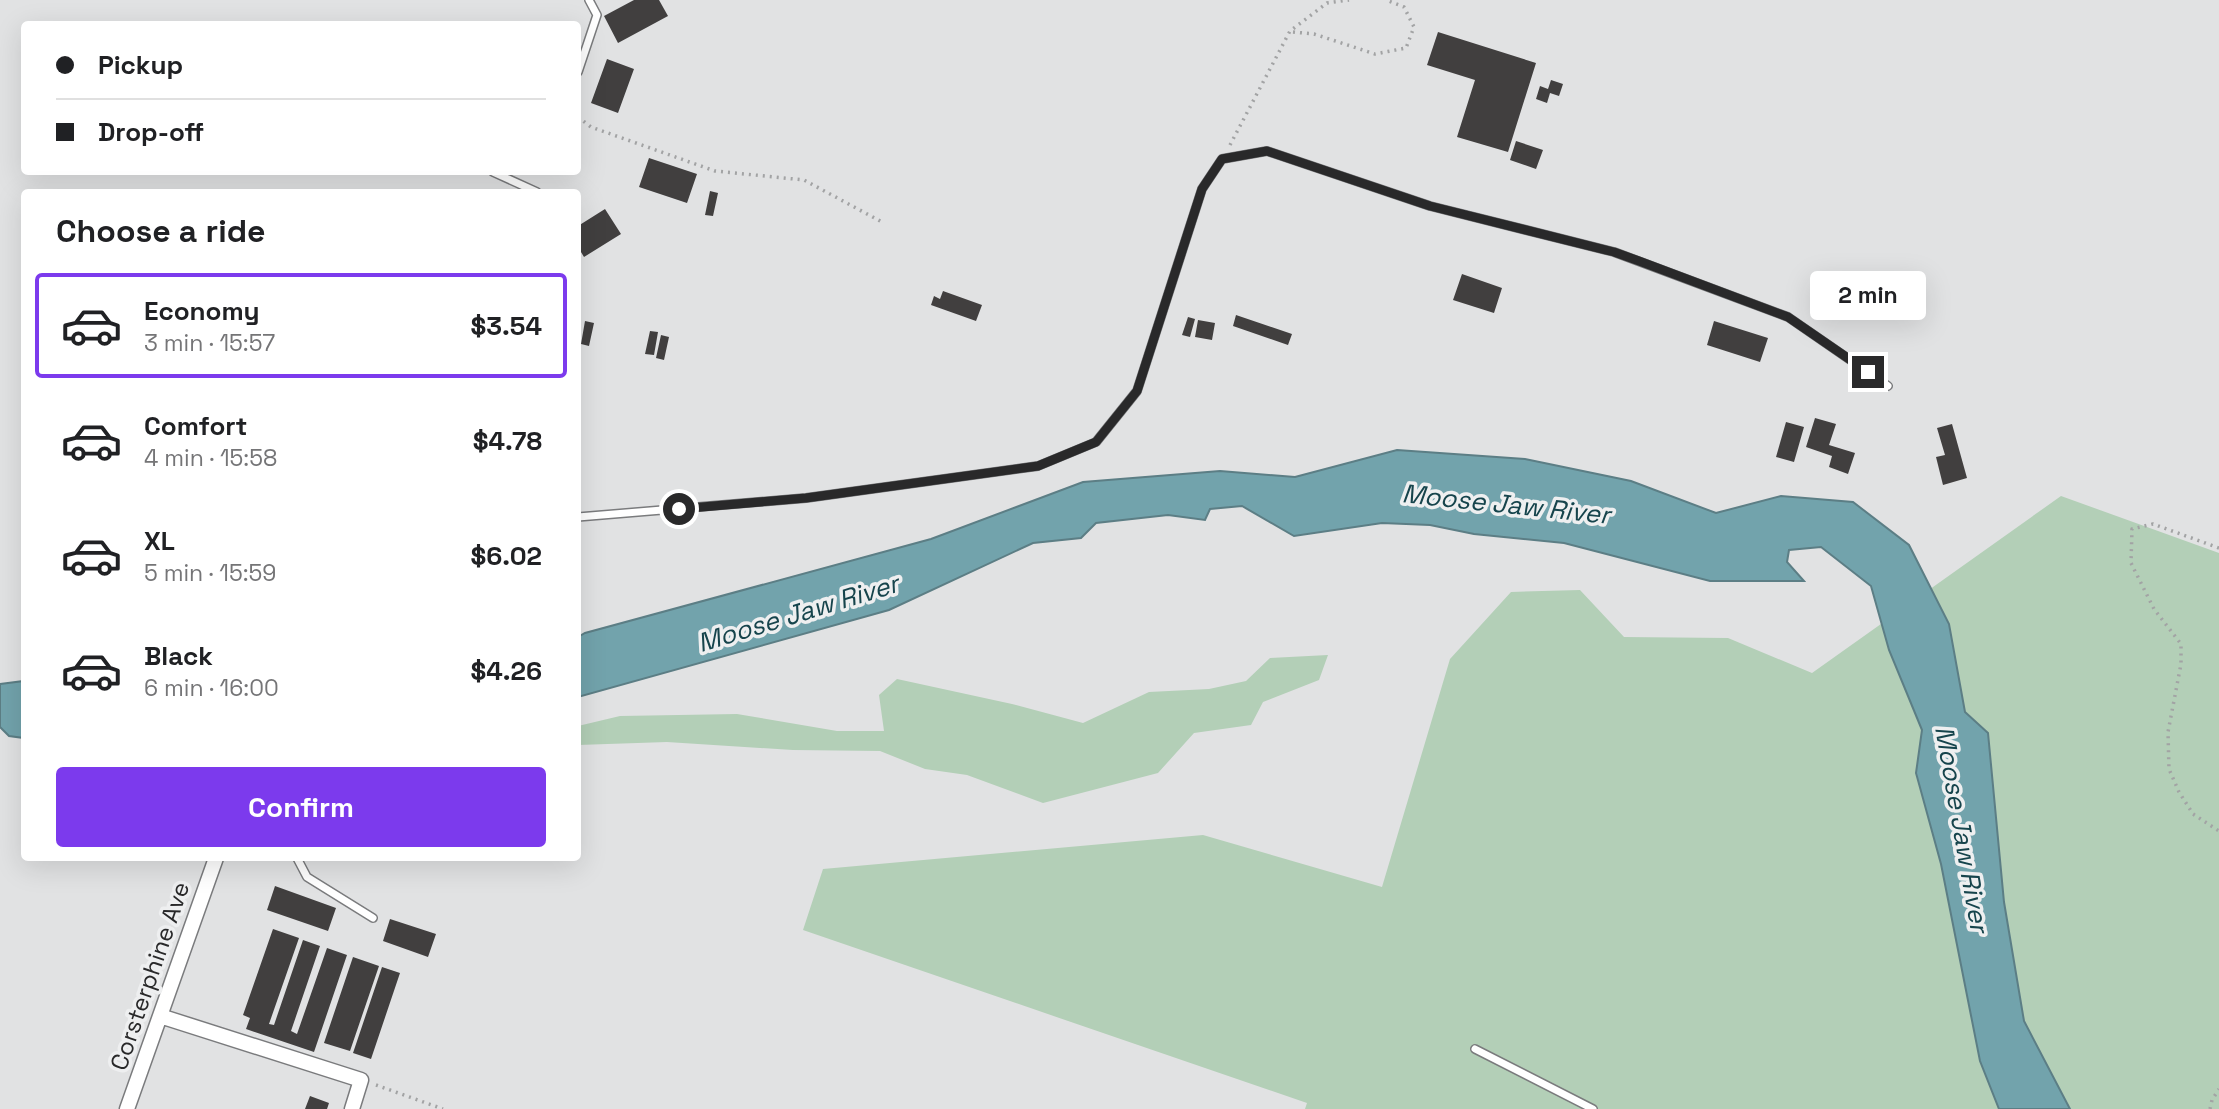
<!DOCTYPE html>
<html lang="en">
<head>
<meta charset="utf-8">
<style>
	body { margin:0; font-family:"Space Grotesk",sans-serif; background:#f2f2f2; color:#202124; height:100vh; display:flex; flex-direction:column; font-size:26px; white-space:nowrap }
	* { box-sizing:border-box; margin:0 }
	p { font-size:23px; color:#757577 }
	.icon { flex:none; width:38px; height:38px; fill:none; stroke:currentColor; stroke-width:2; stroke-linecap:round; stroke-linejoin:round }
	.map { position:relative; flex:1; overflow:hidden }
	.panel { position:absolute; left:21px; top:189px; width:560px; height:672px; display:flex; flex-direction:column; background:#fff; border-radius:7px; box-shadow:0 7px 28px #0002 }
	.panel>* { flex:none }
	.banner { position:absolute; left:21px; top:21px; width:560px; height:154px; border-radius:7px; box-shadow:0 7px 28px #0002; display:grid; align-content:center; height:154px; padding:0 35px; background:#fff }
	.end { position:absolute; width:32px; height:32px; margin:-16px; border:9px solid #29292a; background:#fff; box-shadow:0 0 0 4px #fff }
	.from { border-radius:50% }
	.bubble { position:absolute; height:49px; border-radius:7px; background:#fff; box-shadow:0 7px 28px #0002; font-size:23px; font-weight:700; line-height:49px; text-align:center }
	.banner b { display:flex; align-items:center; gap:24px; height:66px; font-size:26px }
	.banner b+b { border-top:2px solid #e0e0e0 }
	.banner i { width:18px; height:18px; background:#202124 }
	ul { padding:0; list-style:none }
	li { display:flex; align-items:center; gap:21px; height:105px; margin:0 14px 10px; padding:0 21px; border:4px solid transparent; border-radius:7px }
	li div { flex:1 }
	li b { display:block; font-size:26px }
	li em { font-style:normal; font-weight:700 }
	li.current { border-color:#7c3aed }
	li>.icon { width:63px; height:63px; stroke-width:1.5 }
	h2 { padding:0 35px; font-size:32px; line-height:84px }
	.primary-button { display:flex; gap:14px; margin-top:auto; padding:14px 35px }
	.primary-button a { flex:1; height:80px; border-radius:7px; background:#7c3aed; color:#fff; font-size:28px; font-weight:700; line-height:80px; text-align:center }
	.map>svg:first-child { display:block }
	.green { fill:#b3cfb7 }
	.water { fill:#72a3ac; stroke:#5c7e85; stroke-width:2 }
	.building { fill:#413f3f }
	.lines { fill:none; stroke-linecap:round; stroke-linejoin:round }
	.service-casing { stroke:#7a7b7d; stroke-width:10 }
	.minor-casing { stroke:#7a7b7d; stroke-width:17 }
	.path { stroke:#a2a3a4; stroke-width:3.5; stroke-dasharray:2 5; stroke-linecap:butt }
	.service { stroke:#fff; stroke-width:7 }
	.minor { stroke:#fff; stroke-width:14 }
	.route { stroke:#29292a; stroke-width:9 }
	.labels { text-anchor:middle; stroke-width:7; stroke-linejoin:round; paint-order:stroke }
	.street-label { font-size:24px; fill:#29292a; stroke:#eeeff0 }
	.water-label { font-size:26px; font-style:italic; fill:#16444c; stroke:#eeeff0 }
</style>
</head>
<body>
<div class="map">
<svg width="2219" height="1109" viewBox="0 0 2219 1109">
	<rect width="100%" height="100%" fill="#e1e2e3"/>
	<path class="green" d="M2061,496L2219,553V1109H1305L1307,1103L803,930L823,869L1203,835L1382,887L1450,659L1511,592L1580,590L1624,637L1728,638L1812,673Z
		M1328,655L1319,680L1263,702L1251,725L1194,733L1158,773L1043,803L967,775L925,769L880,751L793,750L667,742L578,745V726L620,716L737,714L837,731H884L879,695L897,679L1012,704L1083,723L1149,692L1209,689L1246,681L1270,658Z"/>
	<path class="water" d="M1397,450L1525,459L1631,481L1716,513L1781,496L1853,502L1909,545L1949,624L1965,712L1988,733L2004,902L2024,1021L2070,1109H1999L1980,1061L1941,864L1916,773L1922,730L1889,650L1871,586L1821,547L1789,550L1787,562L1804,581H1710L1564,543L1474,534L1430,525L1382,523L1294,536L1242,506L1210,509L1205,520L1168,515L1096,523L1081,538L1033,543L889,610L578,697V637L585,633L931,539L1083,482L1220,471L1295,477Z
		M24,681V738L9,736L0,727V684Z"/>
	<path class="building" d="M634,0H659L668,16L618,43L604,16Z
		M1438,32L1536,63L1508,152L1457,137L1475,80L1427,65Z
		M607,59L634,69L618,113L591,103Z
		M1551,80L1563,84L1559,96L1550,93L1547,103L1536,99L1540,86L1548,89Z
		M1516,141L1543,150L1536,169L1510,160Z
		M649,158L697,174L687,203L639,187Z
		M710,191L718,193L713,216L705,215Z
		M605,209L621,234L584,257L578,247V226Z
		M1462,274L1502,288L1494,313L1453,300Z
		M943,291L982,305L976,321L931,305L934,296L940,299Z
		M1236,315L1292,334L1288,345L1233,326Z
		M1188,317L1195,319L1190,337L1182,335Z
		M1198,320L1215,323L1212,340L1195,337Z
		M585,321L594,323L589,346L581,344Z
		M1714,321L1768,338L1760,362L1707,345Z
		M650,331L658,332L654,355L645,354Z
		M661,335L669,337L664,360L656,358Z
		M1815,418L1836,424L1829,445L1855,453L1848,474L1829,467L1832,456L1806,447Z
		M1786,422L1804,427L1794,462L1776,457Z
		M1952,424L1967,478L1943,485L1936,457L1945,455L1937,428Z
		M275,886L336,908L328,931L267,910Z
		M390,919L436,934L428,957L383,941Z
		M273,929L299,938L269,1024L274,1025L303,940L320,946L291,1031L297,1034L327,948L347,955L314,1052L246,1029L250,1018L243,1015Z
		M353,957L379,966L350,1051L324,1043Z
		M382,967L400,973L371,1059L353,1053Z
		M310,1096L329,1103L327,1109H305Z"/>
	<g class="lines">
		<g class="service-casing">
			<path id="service" d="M578,72L597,15L589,0
				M493,172L537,192
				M578,517L806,498L1038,466L1096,442L1137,391L1202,189L1222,159L1267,151L1430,206L1614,252L1788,317L1888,386
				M297,858L307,877L373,918
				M1475,1049L1593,1109"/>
		</g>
		<g class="minor-casing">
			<path id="minor" d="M160,1016L361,1080L352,1109
				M127,1109L216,858"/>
		</g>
		<path class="path" d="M1293,32L1314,34L1375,54L1406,48L1414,27L1404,7L1386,0
			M578,117L591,127L715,171L804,180L882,222
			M1230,145L1290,31L1327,3L1349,0
			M2219,548L2153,524L2132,529L2131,563L2154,609L2181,644V664L2168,732L2169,769L2179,792L2193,814L2219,831
			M376,1085L443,1109
			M2210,1109L2212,1100L2219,1089"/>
		<use href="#service" class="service"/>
		<use href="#minor" class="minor"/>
	</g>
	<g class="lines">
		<path class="route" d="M679,509L806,498L1038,466L1096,442L1137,391L1202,189L1222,159L1267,151L1430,206L1614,252L1639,261L1788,317L1868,372"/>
	</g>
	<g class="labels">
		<g class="street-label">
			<text transform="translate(150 976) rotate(-71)" y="8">Corsterphine Ave</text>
		</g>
		<g class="water-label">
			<text transform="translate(1506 504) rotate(6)" y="9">Moose Jaw River</text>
			<text transform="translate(798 613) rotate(-17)" y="9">Moose Jaw River</text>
			<text transform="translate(1962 829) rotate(80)" y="9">Moose Jaw River</text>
		</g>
	</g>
</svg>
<i class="end from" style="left:679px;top:509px"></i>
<i class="end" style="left:1868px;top:372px"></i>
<div class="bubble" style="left:1810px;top:271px;width:116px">2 min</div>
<div class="banner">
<b><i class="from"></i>Pickup</b>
<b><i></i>Drop-off</b>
</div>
<section class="panel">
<h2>Choose a ride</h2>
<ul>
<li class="current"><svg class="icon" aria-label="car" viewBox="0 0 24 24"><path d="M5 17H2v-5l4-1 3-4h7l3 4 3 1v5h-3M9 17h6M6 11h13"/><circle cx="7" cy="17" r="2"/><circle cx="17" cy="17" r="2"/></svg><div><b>Economy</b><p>3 min · 15:57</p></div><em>$3.54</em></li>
<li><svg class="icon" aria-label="car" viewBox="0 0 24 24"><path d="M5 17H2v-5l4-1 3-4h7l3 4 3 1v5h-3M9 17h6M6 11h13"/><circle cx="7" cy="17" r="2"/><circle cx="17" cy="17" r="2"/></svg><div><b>Comfort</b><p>4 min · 15:58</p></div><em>$4.78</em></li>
<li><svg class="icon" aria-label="car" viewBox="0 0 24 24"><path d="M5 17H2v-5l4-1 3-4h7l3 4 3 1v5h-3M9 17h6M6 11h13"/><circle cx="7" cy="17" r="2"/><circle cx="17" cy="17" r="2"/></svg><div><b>XL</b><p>5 min · 15:59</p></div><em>$6.02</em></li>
<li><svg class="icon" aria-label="car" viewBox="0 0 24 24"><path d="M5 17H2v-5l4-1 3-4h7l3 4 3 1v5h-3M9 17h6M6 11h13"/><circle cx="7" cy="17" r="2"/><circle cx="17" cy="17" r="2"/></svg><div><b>Black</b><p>6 min · 16:00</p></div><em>$4.26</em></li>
</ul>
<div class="primary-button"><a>Confirm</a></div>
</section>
</div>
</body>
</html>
